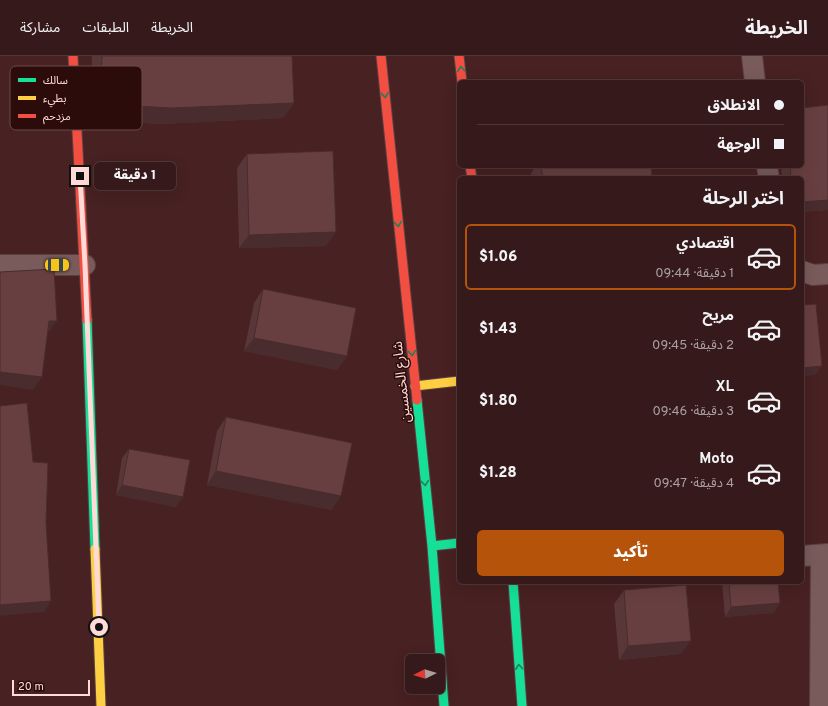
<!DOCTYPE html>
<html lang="ar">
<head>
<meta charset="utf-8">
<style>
	body { margin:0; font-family:Overpass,"Noto Sans Arabic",sans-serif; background:#412627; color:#f1f3f6; direction:rtl; height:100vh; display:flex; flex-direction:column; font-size:15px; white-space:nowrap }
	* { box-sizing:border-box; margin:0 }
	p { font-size:13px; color:#aaa0a2 }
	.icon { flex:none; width:22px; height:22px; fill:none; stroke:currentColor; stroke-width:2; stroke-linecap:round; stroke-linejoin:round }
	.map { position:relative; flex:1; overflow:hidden; direction:ltr }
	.panel { position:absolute; left:457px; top:120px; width:347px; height:408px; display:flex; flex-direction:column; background:#36191a; border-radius:6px; box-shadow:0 4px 16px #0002,0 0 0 1px #503839; direction:rtl }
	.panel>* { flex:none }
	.guide { position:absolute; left:457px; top:24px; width:347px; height:88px; border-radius:6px; box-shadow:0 4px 16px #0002,0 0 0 1px #503839; direction:rtl; display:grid; align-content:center; height:88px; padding:0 20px; background:#36191a }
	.needle { width:26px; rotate:265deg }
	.buttons { position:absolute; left:405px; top:598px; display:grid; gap:8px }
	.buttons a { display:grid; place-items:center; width:40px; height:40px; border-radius:6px; background:#36191a; box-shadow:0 4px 16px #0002,0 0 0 1px #503839; font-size:20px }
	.scale { position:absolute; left:12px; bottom:10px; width:78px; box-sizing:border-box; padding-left:4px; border:2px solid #ffdad6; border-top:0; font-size:11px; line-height:14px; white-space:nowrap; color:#ffdad6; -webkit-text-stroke:3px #2b0c0b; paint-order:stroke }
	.end { position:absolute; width:18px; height:18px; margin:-9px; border:5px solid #ffdad6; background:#111; box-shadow:0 0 0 2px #111 }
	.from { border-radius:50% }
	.bubble { position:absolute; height:28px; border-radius:6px; background:#36191a; box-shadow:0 4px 16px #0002,0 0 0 1px #503839; font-size:13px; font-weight:800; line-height:28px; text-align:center; direction:rtl }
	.car { position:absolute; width:12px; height:24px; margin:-12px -6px; border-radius:5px; box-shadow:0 0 3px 1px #0007; background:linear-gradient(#f5c518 24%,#345 0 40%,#f5c518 0 76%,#345 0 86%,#f5c518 0) }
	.guide b { display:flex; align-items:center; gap:14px; height:38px; font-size:15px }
	.guide b+b { border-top:1px solid #503839 }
	.guide i { width:10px; height:10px; background:#f1f3f6 }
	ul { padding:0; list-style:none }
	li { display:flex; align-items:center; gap:12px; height:66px; margin:0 8px 6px; padding:0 12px; border:2px solid transparent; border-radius:6px }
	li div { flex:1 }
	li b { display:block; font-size:15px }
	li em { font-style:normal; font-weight:800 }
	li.current { border-color:#b45309 }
	li>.icon { width:36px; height:36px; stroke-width:1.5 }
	h2 { padding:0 20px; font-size:18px; line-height:48px }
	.action { display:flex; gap:8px; margin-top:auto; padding:8px 20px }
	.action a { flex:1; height:46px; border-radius:6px; background:#b45309; color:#fff; font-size:16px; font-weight:800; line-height:46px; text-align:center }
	header { display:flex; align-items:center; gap:24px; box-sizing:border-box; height:56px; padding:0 20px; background:#36191a; border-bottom:1px solid #503839 }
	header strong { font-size:19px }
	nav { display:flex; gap:22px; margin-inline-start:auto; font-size:14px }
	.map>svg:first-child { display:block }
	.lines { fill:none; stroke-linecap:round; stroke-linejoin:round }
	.street-casing { stroke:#5d3f40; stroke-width:22 }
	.fast-casing { stroke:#5d3f40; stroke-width:11 }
	.slow-casing { stroke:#5d3f40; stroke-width:11 }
	.jam-casing { stroke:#5d3f40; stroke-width:11 }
	.street { stroke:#785b5a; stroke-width:20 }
	.fast { stroke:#16e098; stroke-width:9 }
	.slow { stroke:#ffcf43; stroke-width:9 }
	.jam { stroke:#f24e42; stroke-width:9 }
	.wall { fill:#593637 }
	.shaded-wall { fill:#492c2d }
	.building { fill:#683f40; stroke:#492c2d }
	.oneway { stroke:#1f8159 }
	.route { stroke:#ffdad6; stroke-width:5 }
	.labels { text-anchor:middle; stroke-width:3; stroke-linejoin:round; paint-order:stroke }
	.street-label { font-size:14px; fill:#ffdad6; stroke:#2b0c0b }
	.key { fill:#2b0c0b; stroke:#6b4a48; stroke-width:1 }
	.key-label { font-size:11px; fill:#ffdad6 }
</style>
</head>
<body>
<header>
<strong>الخريطة</strong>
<nav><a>الخريطة</a><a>الطبقات</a><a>مشاركة</a></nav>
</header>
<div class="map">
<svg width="828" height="650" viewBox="0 0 828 650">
	<rect width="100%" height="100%" fill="#482122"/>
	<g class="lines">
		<g class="street-casing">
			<path id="street" d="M752,0L755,26
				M767,110L769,122
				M0,209H85
				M802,215L813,219L828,218
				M802,500L828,498
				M820,650L821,499"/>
		</g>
		<g class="fast-casing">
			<path id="fast" d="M87,264L95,493
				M417,344L432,490L444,650
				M432,490L459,487
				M513,526L522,650"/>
		</g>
		<g class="slow-casing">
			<path id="slow" d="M415,330L459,325
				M95,493L101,650"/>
		</g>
		<g class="jam-casing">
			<path id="jam" d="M73,0L87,264
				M381,0L417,344
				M459,0L462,26
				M470,110L472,122"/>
		</g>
		<use href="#street" class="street"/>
		<use href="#fast" class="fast"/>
		<use href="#slow" class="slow"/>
		<use href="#jam" class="jam"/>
	</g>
	<path class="wall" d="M92,0H292L294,47L283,62L161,68L89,64Z
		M247,98L326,190L239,192L237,112Z
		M536,110H651V122H532L531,117Z
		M781,110H802L828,154L802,156V122H782Z
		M263,233L347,300L337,314L244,295L254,247Z
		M226,361L332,454L207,429L217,375Z
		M129,393L176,451L116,439L122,402Z
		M722,526H778L774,557L725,561Z
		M624,534L681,598L619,604L614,548Z"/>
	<path class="shaded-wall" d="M294,47L283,62L161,68L89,64L100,48Z
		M828,144V154L802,156V146Z
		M336,176L326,190L239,192L249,179Z
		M49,265H57L48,277L40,278Z
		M254,282L347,300L337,314L244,295Z
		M822,310L815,319L802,320V312Z
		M0,316L42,321L33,334L0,329Z
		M216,415L341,440L332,454L207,429Z
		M122,429L183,441L176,451L116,439Z
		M51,545L44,556L0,560V549Z
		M780,547L774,557L725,561L731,551Z
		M691,585L681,598L619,604L628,590Z"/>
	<path class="building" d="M102,0H292L294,47L171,52L100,48Z
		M828,49V144L802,146V122H791L790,110H802V52Z
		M333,95L336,176L249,179L247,98Z
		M541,110H651L652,121L641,122H543Z
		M54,213L57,265H49L42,321L0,316V216Z
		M263,233L356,252L347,300L254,282Z
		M816,248L822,310L802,312V249Z
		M27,347L33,406L48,407L46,467L51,545L0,549V350Z
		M226,361L352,387L341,440L216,415Z
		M129,393L190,404L183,441L122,429Z
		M729,526H778L780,547L731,551Z
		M686,529L691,585L628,590L624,534Z"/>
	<defs><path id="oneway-chevron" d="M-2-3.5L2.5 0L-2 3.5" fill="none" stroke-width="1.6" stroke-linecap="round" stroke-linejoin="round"/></defs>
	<g class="oneway">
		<use href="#oneway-chevron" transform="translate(461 13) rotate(-96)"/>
		<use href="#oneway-chevron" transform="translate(385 39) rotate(84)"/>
		<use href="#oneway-chevron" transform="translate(398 168) rotate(84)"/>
		<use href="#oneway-chevron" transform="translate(412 297) rotate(84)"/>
		<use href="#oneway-chevron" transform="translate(425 427) rotate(84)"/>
		<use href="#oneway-chevron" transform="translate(519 611) rotate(-94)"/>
	</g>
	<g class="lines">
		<path class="route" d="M80,120L85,209L99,571"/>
	</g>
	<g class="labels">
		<g class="street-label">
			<text transform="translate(401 326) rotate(-96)" y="5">شارع الخمسين</text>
		</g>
	</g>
	<rect x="10" y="10" width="132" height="64" rx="6" class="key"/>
	<rect x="18" y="22" width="18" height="4" fill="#16e098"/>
	<rect x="18" y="40" width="18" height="4" fill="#ffcf43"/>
	<rect x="18" y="58" width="18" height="4" fill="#f24e42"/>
	<g class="key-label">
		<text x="43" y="28">سالك</text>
		<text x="43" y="46">بطيء</text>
		<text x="43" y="64">مزدحم</text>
	</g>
</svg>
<div class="buttons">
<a><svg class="needle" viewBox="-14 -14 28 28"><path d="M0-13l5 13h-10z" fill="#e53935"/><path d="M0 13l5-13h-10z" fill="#aaa0a2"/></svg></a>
</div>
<div class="scale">20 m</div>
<i class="end from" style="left:99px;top:571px"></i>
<i class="end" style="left:80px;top:120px"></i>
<div class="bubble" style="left:94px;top:106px;width:82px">1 دقيقة</div>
<i class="car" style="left:57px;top:209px;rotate:90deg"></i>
<div class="guide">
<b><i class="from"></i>الانطلاق</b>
<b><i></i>الوجهة</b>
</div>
<section class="panel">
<h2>اختر الرحلة</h2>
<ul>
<li class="current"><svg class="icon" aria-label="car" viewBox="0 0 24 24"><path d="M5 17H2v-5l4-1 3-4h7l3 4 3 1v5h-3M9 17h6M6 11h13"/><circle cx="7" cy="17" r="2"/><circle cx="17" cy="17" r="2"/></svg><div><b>اقتصادي</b><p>1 دقيقة · 09:44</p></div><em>$1.06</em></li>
<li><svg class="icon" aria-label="car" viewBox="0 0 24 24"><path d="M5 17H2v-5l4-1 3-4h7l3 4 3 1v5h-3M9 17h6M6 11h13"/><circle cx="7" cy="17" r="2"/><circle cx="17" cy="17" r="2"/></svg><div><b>مريح</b><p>2 دقيقة · 09:45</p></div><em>$1.43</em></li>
<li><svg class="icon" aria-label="car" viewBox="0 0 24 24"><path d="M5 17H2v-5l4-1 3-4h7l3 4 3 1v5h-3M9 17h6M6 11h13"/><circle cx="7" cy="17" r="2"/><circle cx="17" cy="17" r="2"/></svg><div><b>XL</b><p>3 دقيقة · 09:46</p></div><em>$1.80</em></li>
<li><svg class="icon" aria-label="car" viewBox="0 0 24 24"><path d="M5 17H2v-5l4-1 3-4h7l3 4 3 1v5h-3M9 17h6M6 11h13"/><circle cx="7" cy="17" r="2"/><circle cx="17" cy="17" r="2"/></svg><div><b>Moto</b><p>4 دقيقة · 09:47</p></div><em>$1.28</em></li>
</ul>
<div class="action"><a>تأكيد</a></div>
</section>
</div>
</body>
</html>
